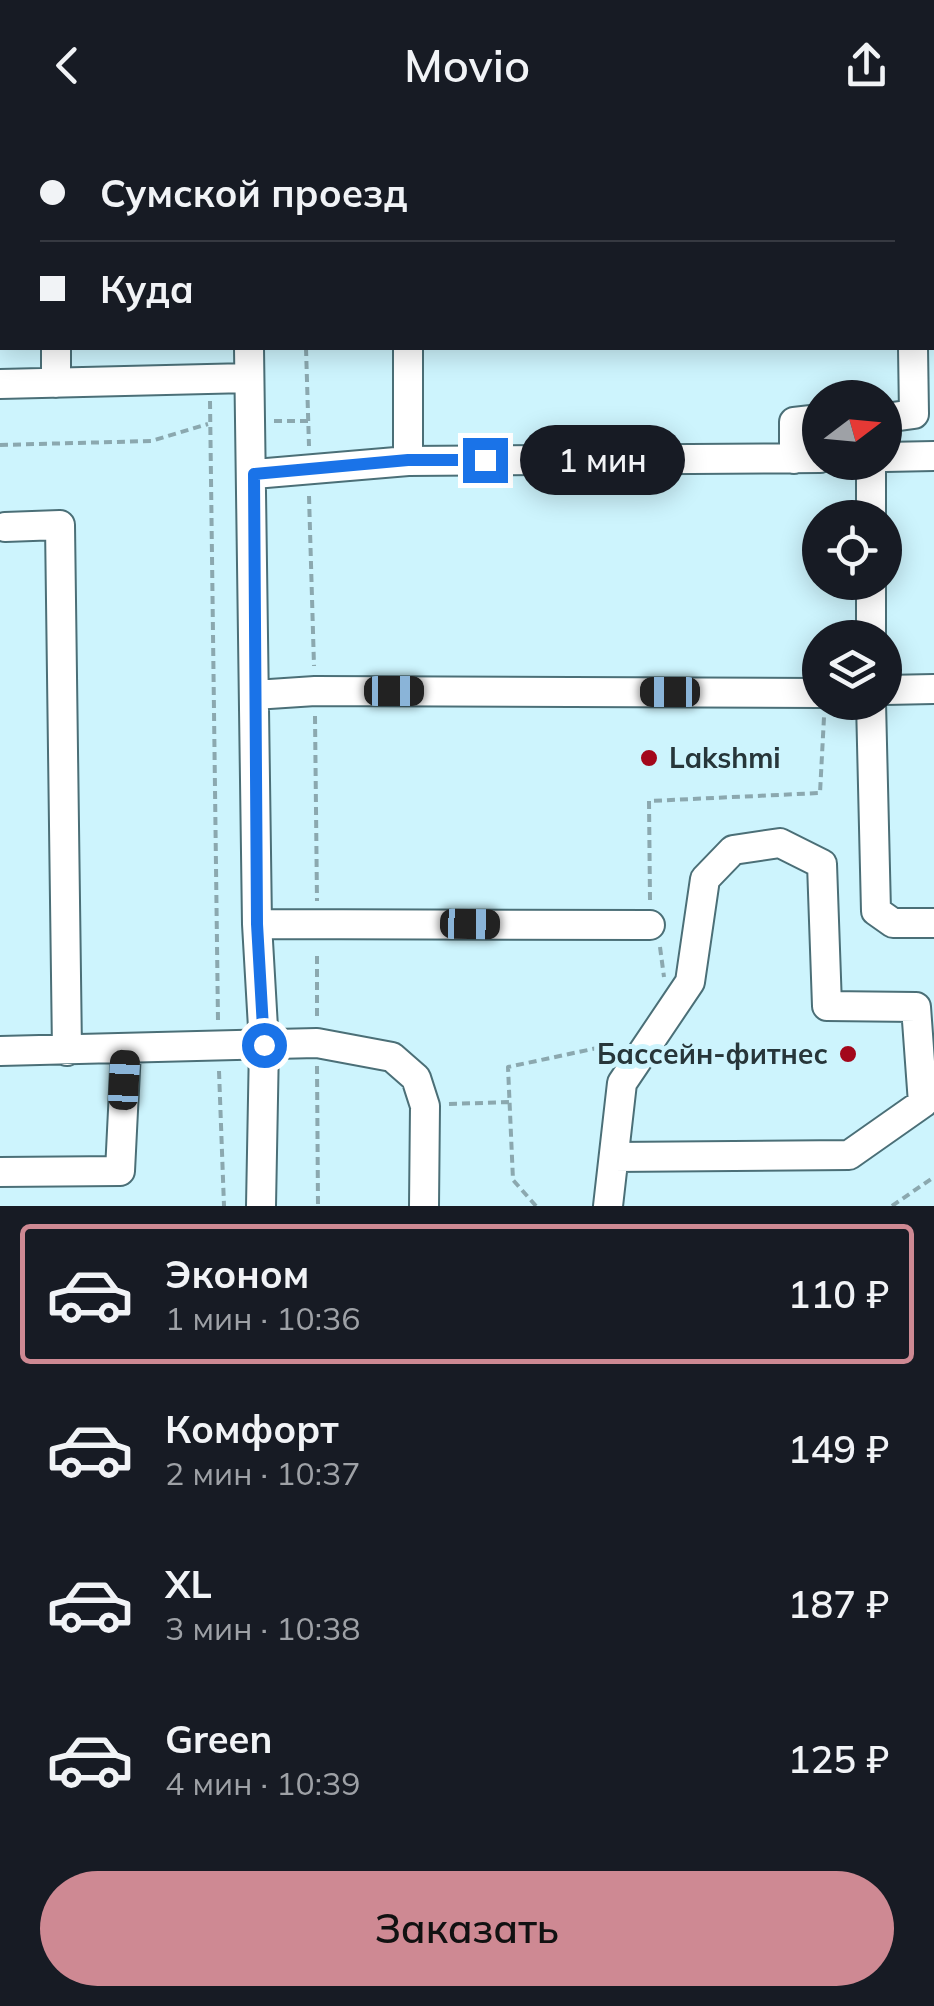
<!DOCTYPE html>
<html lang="ru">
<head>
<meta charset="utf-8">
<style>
	body { margin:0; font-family:Mulish,sans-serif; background:#20242c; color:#f1f3f6; height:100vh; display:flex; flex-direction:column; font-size:38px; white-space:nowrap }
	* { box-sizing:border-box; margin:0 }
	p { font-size:32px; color:#9ea1a6 }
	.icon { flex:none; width:55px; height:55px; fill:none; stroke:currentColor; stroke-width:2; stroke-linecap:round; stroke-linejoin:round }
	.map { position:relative; height:1076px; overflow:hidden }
	.panel { display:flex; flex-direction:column; background:#171b24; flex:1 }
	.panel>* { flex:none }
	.guide { position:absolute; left:0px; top:0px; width:935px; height:220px; box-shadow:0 5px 25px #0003; display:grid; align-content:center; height:220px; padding:0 40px; background:#171b24 }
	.needle { width:65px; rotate:74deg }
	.tools { position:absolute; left:802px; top:250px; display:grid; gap:20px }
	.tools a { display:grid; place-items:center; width:100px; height:100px; border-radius:50%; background:#171b24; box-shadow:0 5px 25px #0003; font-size:50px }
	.end { position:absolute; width:45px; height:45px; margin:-22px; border:12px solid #1a73e8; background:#fff; box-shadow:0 0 0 5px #fff }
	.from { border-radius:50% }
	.bubble { position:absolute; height:70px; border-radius:35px; background:#171b24; box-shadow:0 5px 25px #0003; font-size:32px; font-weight:600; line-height:70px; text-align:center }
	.car { position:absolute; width:30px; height:60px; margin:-30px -15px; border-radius:12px; box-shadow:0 0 8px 2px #0007; background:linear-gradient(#222 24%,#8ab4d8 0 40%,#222 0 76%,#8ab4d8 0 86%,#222 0) }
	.guide b { display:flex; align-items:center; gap:35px; height:95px; font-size:38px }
	.guide b+b { border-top:2px solid #363941 }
	.guide i { width:25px; height:25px; background:#f1f3f6 }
	ul { padding:18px 0 0; list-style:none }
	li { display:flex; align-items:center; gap:30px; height:140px; margin:0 20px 15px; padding:0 20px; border:5px solid transparent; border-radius:10px }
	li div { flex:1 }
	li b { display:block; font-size:38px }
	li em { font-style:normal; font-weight:600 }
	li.selected { border-color:#ce8993 }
	li>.icon { width:90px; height:90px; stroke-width:1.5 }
	.cta { display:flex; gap:20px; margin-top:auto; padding:20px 40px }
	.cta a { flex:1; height:115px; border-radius:60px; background:#ce8993; color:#111; font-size:40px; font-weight:600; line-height:115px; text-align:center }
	header { display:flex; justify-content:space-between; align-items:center; height:130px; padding:0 40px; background:#171b24; font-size:45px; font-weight:600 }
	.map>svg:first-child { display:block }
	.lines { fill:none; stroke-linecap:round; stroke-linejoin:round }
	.minor-casing { stroke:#4b6f77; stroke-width:32 }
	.path { stroke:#8ba8af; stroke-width:4; stroke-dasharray:8 5; stroke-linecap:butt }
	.minor { stroke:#fff; stroke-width:28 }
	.route { stroke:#1a73e8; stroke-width:12 }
	.poi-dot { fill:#a3071b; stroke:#cdf4fd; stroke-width:4 }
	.labels { text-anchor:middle; stroke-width:10; stroke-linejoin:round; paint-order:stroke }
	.poi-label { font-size:28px; font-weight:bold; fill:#27363a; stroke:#cdf4fd; text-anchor:start }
</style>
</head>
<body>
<header><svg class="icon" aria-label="back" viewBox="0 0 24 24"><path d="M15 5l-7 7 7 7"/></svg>Movio<svg class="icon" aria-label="share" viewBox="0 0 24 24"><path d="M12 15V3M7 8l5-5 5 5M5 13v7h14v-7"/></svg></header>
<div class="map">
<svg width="934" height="1076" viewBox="0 0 934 1076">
	<rect width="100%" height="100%" fill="#cdf4fd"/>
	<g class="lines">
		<g class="minor-casing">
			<path id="minor" d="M55,0V2
				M244,0V2
				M409,2V0
				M932,152H934
				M249,218L257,794L264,915L261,1076
				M56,253V218
				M0,254L249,248
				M885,288L914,284L913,218
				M885,327L934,326
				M794,329V292L820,289
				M408,331V218
				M254,344L408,331L820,328
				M871,388V332
				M5,397L60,395L67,921
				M871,508V452
				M885,560L934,559
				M254,565L315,561L820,563
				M871,572L876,781L893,793H934
				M257,794L650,795
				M0,921L317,913L392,927L416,948L425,976L424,1076
				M0,1042L120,1041L126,920
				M608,1076L622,953L690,852L705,749L733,720L780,713L822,734L827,876L916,877L923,973L849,1025L614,1027"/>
		</g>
		<path class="path" d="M297,0V2
			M212,2V0
			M306,218L309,316
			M210,271L218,891
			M274,291H309
			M0,315L151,311L208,294
			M309,366L314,536
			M315,586L317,771
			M650,770L649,671L820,663L824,587
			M660,817L664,847
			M317,886V821
			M317,936L318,1076
			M219,941L224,1076
			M449,974L510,972
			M536,1076L513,1050L508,937L616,914
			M892,1076L934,1047"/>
		<use href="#minor" class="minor"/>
	</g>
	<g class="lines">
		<path class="route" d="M264,915L257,794L254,344L408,330H485"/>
	</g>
	<g class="poi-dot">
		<circle cx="649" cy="628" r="10"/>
		<circle cx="848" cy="924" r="10"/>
	</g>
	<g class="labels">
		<g class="poi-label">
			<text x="669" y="638">Lakshmi</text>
			<text x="828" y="934" text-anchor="end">Бассейн-фитнес</text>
		</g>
	</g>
</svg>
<div class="tools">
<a><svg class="needle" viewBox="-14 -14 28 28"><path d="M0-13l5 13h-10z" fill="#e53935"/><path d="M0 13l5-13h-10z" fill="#9ea1a6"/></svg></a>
<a><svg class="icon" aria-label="locate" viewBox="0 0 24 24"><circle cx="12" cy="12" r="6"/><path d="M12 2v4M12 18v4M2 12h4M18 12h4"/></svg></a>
<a><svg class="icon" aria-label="layers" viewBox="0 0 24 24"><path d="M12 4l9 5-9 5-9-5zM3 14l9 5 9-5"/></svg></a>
</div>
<i class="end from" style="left:264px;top:915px"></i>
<i class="end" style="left:485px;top:330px"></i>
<div class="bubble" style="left:520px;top:295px;width:165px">1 мин</div>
<i class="car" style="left:394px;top:561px;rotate:90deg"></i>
<i class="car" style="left:670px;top:562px;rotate:270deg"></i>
<i class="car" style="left:470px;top:794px;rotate:91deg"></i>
<i class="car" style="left:124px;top:950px;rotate:3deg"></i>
<div class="guide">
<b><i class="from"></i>Сумской проезд</b>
<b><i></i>Куда</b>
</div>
</div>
<section class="panel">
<ul>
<li class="selected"><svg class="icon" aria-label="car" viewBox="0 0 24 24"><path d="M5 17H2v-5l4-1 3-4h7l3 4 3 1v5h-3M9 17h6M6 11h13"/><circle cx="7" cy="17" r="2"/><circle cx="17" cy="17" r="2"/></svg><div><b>Эконом</b><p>1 мин · 10:36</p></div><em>110 ₽</em></li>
<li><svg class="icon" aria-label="car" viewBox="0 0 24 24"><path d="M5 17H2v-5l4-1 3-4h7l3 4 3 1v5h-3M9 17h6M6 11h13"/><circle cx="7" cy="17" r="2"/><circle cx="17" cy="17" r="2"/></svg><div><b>Комфорт</b><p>2 мин · 10:37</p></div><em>149 ₽</em></li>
<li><svg class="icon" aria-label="car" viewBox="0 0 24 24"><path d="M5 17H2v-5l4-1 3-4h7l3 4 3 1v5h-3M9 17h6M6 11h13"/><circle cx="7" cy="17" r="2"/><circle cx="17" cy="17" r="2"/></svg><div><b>XL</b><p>3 мин · 10:38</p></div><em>187 ₽</em></li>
<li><svg class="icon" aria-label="car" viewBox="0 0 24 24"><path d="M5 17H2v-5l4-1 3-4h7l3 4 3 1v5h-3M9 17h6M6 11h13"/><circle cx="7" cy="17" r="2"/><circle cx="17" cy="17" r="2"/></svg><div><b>Green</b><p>4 мин · 10:39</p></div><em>125 ₽</em></li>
</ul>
<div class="cta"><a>Заказать</a></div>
</section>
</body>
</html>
